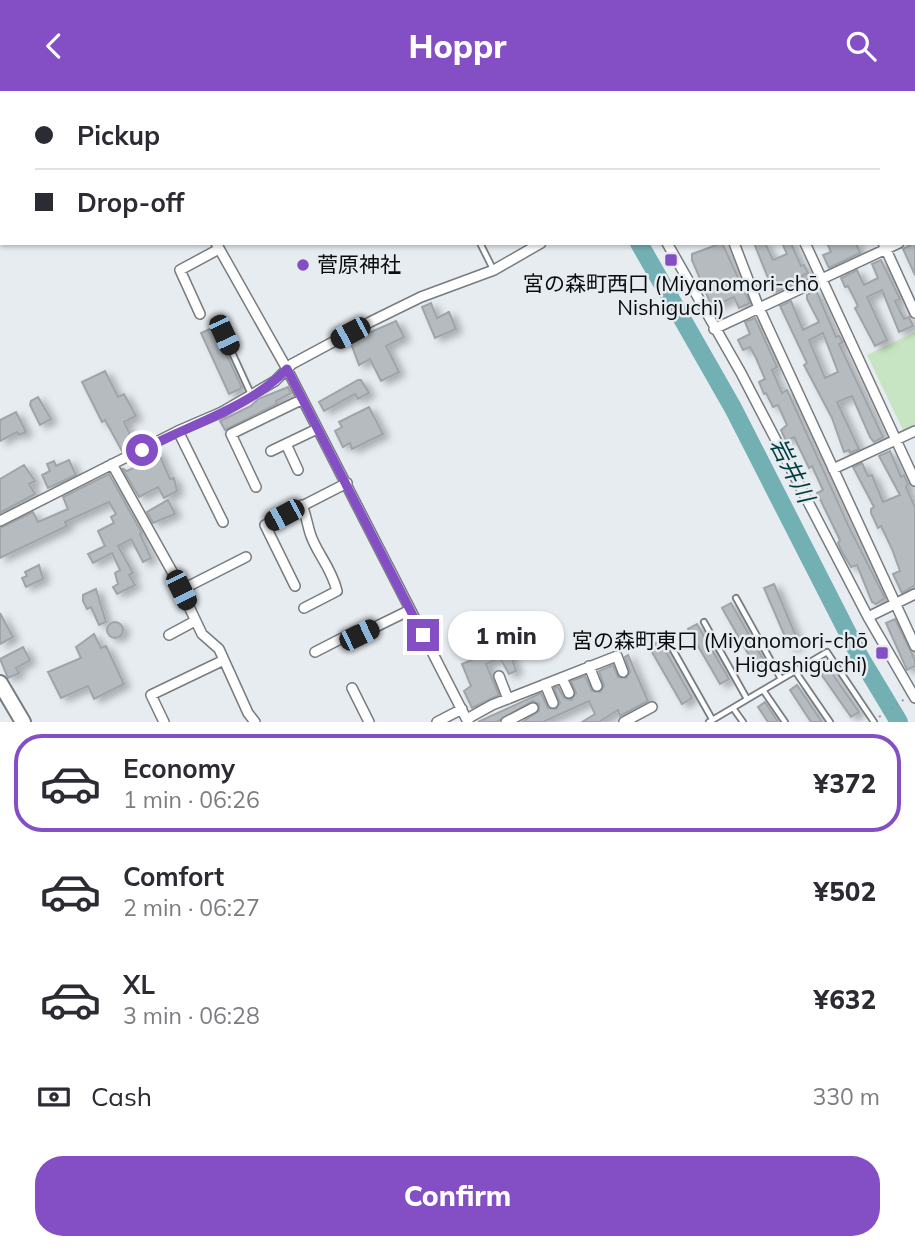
<!DOCTYPE html>
<html lang="en">
<head>
<meta charset="utf-8">
<style>
	body { margin:0; font-family:Mulish,"Noto Sans JP",sans-serif; background:#f7f7f7; color:#2b2b33; height:100vh; display:flex; flex-direction:column; font-size:26px; white-space:nowrap }
	* { box-sizing:border-box; margin:0 }
	p { font-size:23px; color:#7c7c81 }
	.icon { flex:none; width:38px; height:38px; fill:none; stroke:currentColor; stroke-width:2; stroke-linecap:round; stroke-linejoin:round }
	.map { position:relative; height:631px; overflow:hidden }
	.side { display:flex; flex-direction:column; background:#fff; flex:1 }
	.side>* { flex:none }
	.guide { position:absolute; left:0px; top:0px; width:915px; height:154px; box-shadow:0 2px 5px #0004; display:grid; align-content:center; height:154px; padding:0 35px; background:#fff }
	.end { position:absolute; width:32px; height:32px; margin:-16px; border:9px solid #844ec5; background:#fff; box-shadow:0 0 0 4px #fff }
	.from { border-radius:50% }
	.bubble { position:absolute; height:49px; border-radius:24px; background:#fff; box-shadow:0 2px 5px #0004; font-size:23px; font-weight:800; line-height:49px; text-align:center }
	.car { position:absolute; width:21px; height:42px; margin:-21px -10px; border-radius:9px; box-shadow:0 0 5px 2px #0007; background:linear-gradient(#222 24%,#8ab4d8 0 40%,#222 0 76%,#8ab4d8 0 86%,#222 0) }
	.guide b { display:flex; align-items:center; gap:24px; height:66px; font-size:26px }
	.guide b+b { border-top:2px solid #e1e1e2 }
	.guide i { width:18px; height:18px; background:#2b2b33 }
	ul { padding:12px 0 0; list-style:none }
	li { display:flex; align-items:center; gap:21px; height:98px; margin:0 14px 10px; padding:0 21px; border:4px solid transparent; border-radius:28px }
	li div { flex:1 }
	li b { display:block; font-size:26px }
	li em { font-style:normal; font-weight:800 }
	li.selected { border-color:#844ec5 }
	li>.icon { width:63px; height:63px; stroke-width:1.5 }
	.pay { display:flex; align-items:center; gap:18px; height:77px; padding:0 35px; font-size:26px }
	.pay p { margin-inline-start:auto }
	.action { display:flex; gap:14px; margin-top:auto; padding:14px 35px }
	.action a { flex:1; height:80px; border-radius:28px; background:#844ec5; color:#fff; font-size:28px; font-weight:800; line-height:80px; text-align:center }
	header { display:flex; justify-content:space-between; align-items:center; height:91px; padding:0 35px; background:#844ec5; color:#fff; font-size:32px; font-weight:800 }
	.map>svg:first-child { display:block }
	.green { fill:#c8e5c3 }
	.lines { fill:none; stroke-linecap:round; stroke-linejoin:round }
	.river { stroke:#72b0b4; stroke-width:18 }
	.building { fill:#b6bbc0; stroke:#9fa4a8; stroke-width:2; fill-rule:evenodd; filter:url(#shadow) }
	.lane-casing { stroke:#777c80; stroke-width:8 }
	.street-casing { stroke:#777c80; stroke-width:12 }
	.primary-casing { stroke:#777c80; stroke-width:18 }
	.path { stroke:#94989c; stroke-width:2; stroke-dasharray:2 5; stroke-linecap:butt }
	.lane { stroke:#fff; stroke-width:4.5 }
	.street { stroke:#fff; stroke-width:9 }
	.primary { stroke:#fff; stroke-width:14 }
	.route { stroke:#844ec5; stroke-width:9 }
	.poi-dot { fill:#844ec5; stroke:#e7ecf1; stroke-width:2.5 }
	.labels { text-anchor:middle; stroke-width:5; stroke-linejoin:round; paint-order:stroke }
	.poi-label { font-size:21px; fill:#0a0c0d; stroke:#e7ecf1; text-anchor:start }
	.water-label { font-size:23px; font-style:italic; fill:#003d40; stroke:#e7ecf1 }
</style>
</head>
<body>
<header><svg class="icon" aria-label="back" viewBox="0 0 24 24"><path d="M15 5l-7 7 7 7"/></svg>Hoppr<svg class="icon" aria-label="search" viewBox="0 0 24 24"><circle cx="10" cy="10" r="6"/><path d="M15 15l6 6"/></svg></header>
<div class="map">
<svg width="915" height="631" viewBox="0 0 915 631">
	<defs>
		<filter id="shadow"><feDropShadow dx="6" dy="3.5" stdDeviation="3.5" flood-color="#0004"/></filter>
	</defs>
	<rect width="100%" height="100%" fill="#e7ecf1"/>
	<path class="green" d="M915,241V334L903,339L867,264Z"/>
	<g class="lines">
		<path class="river" d="M557,0L558,2
			M639,152L733,317L860,566L899,631"/>
	</g>
	<path class="building" d="M722,152L750,212L739,217L734,206L712,216L692,169V163Z
		M754,152H765L773,169L787,163L782,152H791L801,175L804,174L808,182L802,185L804,188L774,202Z
		M827,152H856L860,162L829,177L823,164L831,161Z
		M914,152H915V184L903,158Z
		M881,169L900,208L895,210L904,228L909,226L913,235L899,241L882,199L867,206L887,249L875,255L855,217L858,215L848,195L845,196L841,187L857,179L864,194L878,187L872,173Z
		M816,199L836,246L839,245L843,251L839,253L883,346L874,351L870,346L852,305L837,311L859,358L850,362L849,359L844,361L832,327L804,274L807,272L780,215L791,210L803,239L819,231L807,208V204ZM823,242L838,281L825,287L809,249Z
		M431,212L437,227L449,221L456,238L435,247L422,216Z
		M755,227L777,276L772,279L782,302L787,299L849,436L885,507L876,513L872,511L857,474L851,476L841,459L838,452L840,449L817,402L823,399L812,375L809,377L794,346L786,350L781,339L787,334L778,314L773,316L766,302L764,303L759,291L765,288L756,267L750,256L743,259L738,249L750,243L745,231Z
		M396,230L404,246L386,255L399,281L381,290L370,268L359,274L350,250Z
		M214,236L242,297L229,303L201,242Z
		M105,280L118,306L124,303L136,325L124,331L135,354L122,360L105,329L102,331L82,291Z
		M358,289H361L369,302L358,308L355,303L324,320L319,311Z
		M288,296L291,302L276,310L277,313L225,339L220,330L251,315L258,308Z
		M38,306L51,328L40,334L30,314L31,310Z
		M369,316L383,343L352,358L350,352L343,356L335,340L342,336L339,331Z
		M16,321L26,341L19,344L17,341L0,350V329Z
		M157,358L170,388L174,387L177,400L164,407L158,396L139,406L122,377L127,380L139,374L137,369Z
		M890,360L901,386L904,384L908,393L906,396L915,416V494L902,502L893,483L900,480L892,458L881,435L878,437L871,422V418L874,416L853,376L862,372L868,385L872,384L883,411L900,404L879,365Z
		M69,369L76,384L48,397L42,384L50,380L47,373L54,370L56,375Z
		M24,374L35,390L29,393L35,403L0,422V388Z
		M109,383L142,442L140,443L151,467L143,471L131,448L118,455L133,482L129,484L135,494L117,503L113,496L118,493L115,482L120,479L112,462L93,472L88,463L105,455L98,440L114,432L111,426L116,423L109,411L65,431L67,435L0,467V437L33,421L38,431L68,418L63,406Z
		M168,409L175,423L153,432L147,421Z
		M39,474L43,488L26,496L22,487L27,485L25,481Z
		M774,493L799,552L790,557L764,497Z
		M96,498L106,531L99,534L91,516L87,518L83,510V504Z
		M731,512L763,568L754,573L722,517Z
		M0,522L13,546L0,553Z
		M895,528L915,569V575L907,579L886,532Z
		M107 539a8 8 0 1 1 16 0a8 8 0 1 1-16 0Z
		M697,533L729,588L720,593L688,538Z
		M94,543L101,557L106,555L124,593L94,608L88,595L61,607L48,581L81,567L76,556Z
		M660,550L692,607L682,613L649,556Z
		M508,554L516,580L509,583L500,567L486,573L499,604L472,617L464,600L471,595L462,573Z
		M23,556L30,569L16,577L19,582L8,587L0,568Z
		M628,564L648,610L620,625L618,619L599,631H582L595,623L589,610L543,631H522L539,620V613L533,610L496,631H478L541,602L548,617L556,618L560,612L554,597L558,596L564,607L571,609L576,602L571,590L585,585L592,600L600,601L604,595L599,580L613,574L618,586L626,587L630,581L625,566Z
		M829,578L859,621L851,626L821,583Z
		M797,594L822,631H811L790,599Z
		M765,611L778,631H768L758,616Z"/>
	<g class="lines">
		<g class="lane-casing">
			<path id="lane" d="M316,0V2
				M346,0L348,2
				M405,0L406,2
				M468,0L470,2
				M488,2L490,0
				M480,152L493,178
				M224,244L251,303
				M736,507L781,588
				M704,531L747,608
				M668,550L712,628
				M795,580L830,631
				M763,599L785,631
				M733,617L743,631
				M709,631L827,561L874,631"/>
		</g>
		<g class="street-casing">
			<path id="street" d="M129,0L130,2
				M537,0L538,2
				M583,0L584,2
				M30,2L33,0
				M838,2L842,0
				M0,18L2,17
				M914,100L915,103
				M914,145H915
				M216,152L287,278L468,631
				M667,152L741,282L868,526L915,607
				M734,152L759,217L915,555
				M805,152L915,390
				M883,152L915,222
				M200,223L180,179L219,158
				M714,238L899,152
				M178,340L223,431
				M286,353L298,379
				M271,360L317,338
				M112,373L174,484L202,543L219,558L248,622L255,631
				M833,378L915,340
				M256,396L231,343L301,309
				M302,414C306,424 307,432 310,442C316,462 331,475 337,500L304,517
				M0,430L178,340L222,321L275,290L292,273L370,231L421,206L494,179L541,152
				M295,495L265,434L347,392
				M181,499L246,466
				M868,526L915,503
				M169,544L195,530
				M315,561L356,540L359,544L410,519
				M589,575L597,595
				M499,585L508,608
				M562,587L569,602
				M545,593L553,612
				M352,597L369,631
				M467,628L492,614L617,565L623,581
				M164,631L151,604L224,569
				M437,631L462,618
				M506,631L533,617
				M624,631L652,616"/>
		</g>
		<g class="primary-casing">
			<path id="primary" d="M0,592L23,631"/>
		</g>
		<path class="path" d="M879,626L906,607"/>
		<use href="#lane" class="lane"/>
		<use href="#street" class="street"/>
		<use href="#primary" class="primary"/>
	</g>
	<g class="lines">
		<path class="route" d="M142,359C189,334 249,317 287,278L423,544"/>
	</g>
	<g class="poi-dot">
		<rect x="664" y="162" width="14" height="14" rx="3.5"/>
		<circle cx="303" cy="174" r="7"/>
		<rect x="875" y="555" width="14" height="14" rx="3.5"/>
	</g>
	<g class="labels">
		<g class="poi-label">
			<text x="317" y="181">菅原神社</text>
			<text x="671" y="200" text-anchor="middle">宮の森町西口 (Miyanomori-chō<tspan x="671" dy="24">Nishiguchi)</tspan></text>
			<text x="868" y="557" text-anchor="end">宮の森町東口 (Miyanomori-chō<tspan x="868" dy="24">Higashiguchi)</tspan></text>
		</g>
		<g class="water-label">
			<text transform="translate(792 379) rotate(63)" y="8">岩井川</text>
		</g>
	</g>
</svg>
<i class="end from" style="left:142px;top:359px"></i>
<i class="end" style="left:423px;top:544px"></i>
<div class="bubble" style="left:448px;top:520px;width:116px">1 min</div>
<i class="car" style="left:350px;top:242px;rotate:242deg"></i>
<i class="car" style="left:224px;top:244px;rotate:155deg"></i>
<i class="car" style="left:284px;top:424px;rotate:242deg"></i>
<i class="car" style="left:181px;top:499px;rotate:154deg"></i>
<i class="car" style="left:359px;top:544px;rotate:64deg"></i>
<div class="guide">
<b><i class="from"></i>Pickup</b>
<b><i></i>Drop-off</b>
</div>
</div>
<section class="side">
<ul>
<li class="selected"><svg class="icon" aria-label="car" viewBox="0 0 24 24"><path d="M5 17H2v-5l4-1 3-4h7l3 4 3 1v5h-3M9 17h6M6 11h13"/><circle cx="7" cy="17" r="2"/><circle cx="17" cy="17" r="2"/></svg><div><b>Economy</b><p>1 min · 06:26</p></div><em>¥372</em></li>
<li><svg class="icon" aria-label="car" viewBox="0 0 24 24"><path d="M5 17H2v-5l4-1 3-4h7l3 4 3 1v5h-3M9 17h6M6 11h13"/><circle cx="7" cy="17" r="2"/><circle cx="17" cy="17" r="2"/></svg><div><b>Comfort</b><p>2 min · 06:27</p></div><em>¥502</em></li>
<li><svg class="icon" aria-label="car" viewBox="0 0 24 24"><path d="M5 17H2v-5l4-1 3-4h7l3 4 3 1v5h-3M9 17h6M6 11h13"/><circle cx="7" cy="17" r="2"/><circle cx="17" cy="17" r="2"/></svg><div><b>XL</b><p>3 min · 06:28</p></div><em>¥632</em></li>
</ul>
<div class="pay"><svg class="icon" aria-label="cash" viewBox="0 0 24 24"><path d="M3 7h18v10H3z"/><circle cx="12" cy="12" r="2"/></svg>Cash<p>330 m</p></div>
<div class="action"><a>Confirm</a></div>
</section>
</body>
</html>
